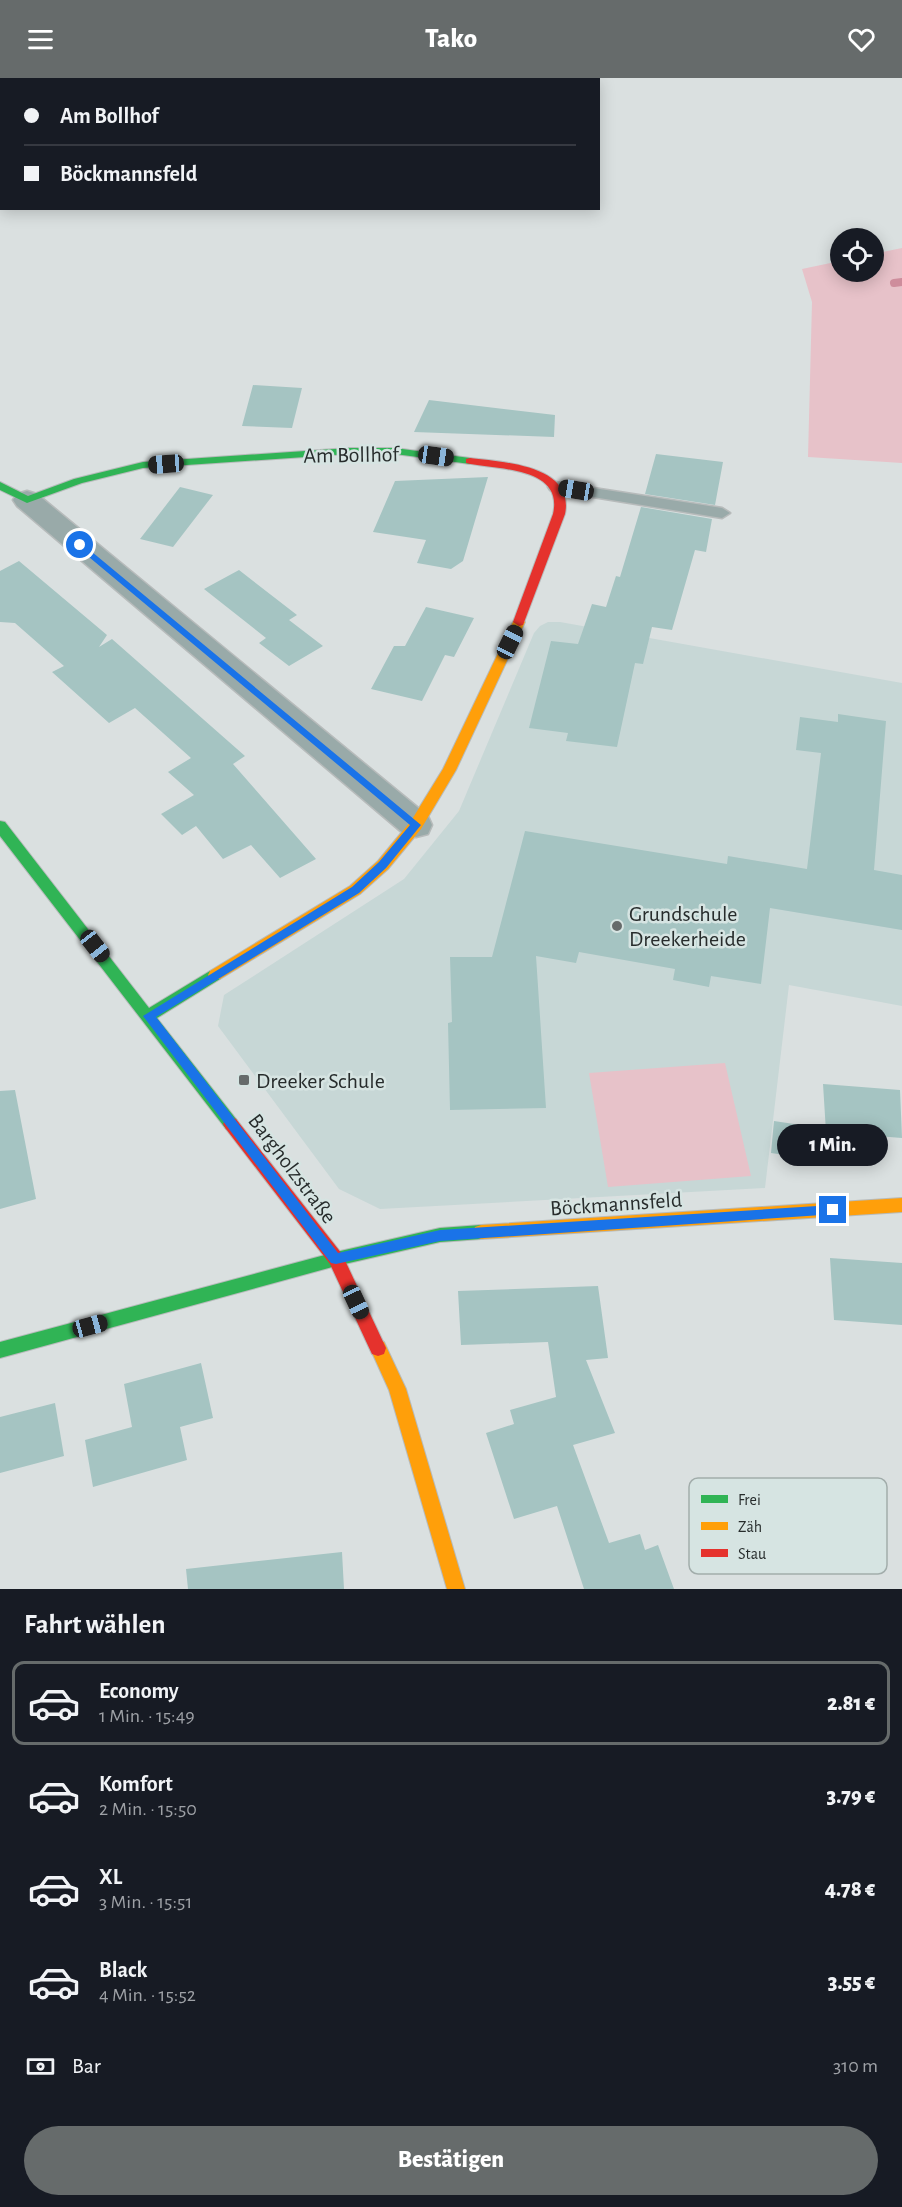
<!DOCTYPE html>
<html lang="de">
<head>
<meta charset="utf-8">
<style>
	body { margin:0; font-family:"Alegreya Sans",sans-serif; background:#20242c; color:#f1f3f6; height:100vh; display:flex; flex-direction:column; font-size:22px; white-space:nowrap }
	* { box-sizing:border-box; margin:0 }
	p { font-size:20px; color:#9ea1a6 }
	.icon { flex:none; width:33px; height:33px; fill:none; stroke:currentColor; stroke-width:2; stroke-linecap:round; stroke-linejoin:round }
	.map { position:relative; height:1511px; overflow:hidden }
	.side { display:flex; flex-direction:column; background:#171b24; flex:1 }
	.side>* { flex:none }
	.hud { position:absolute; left:0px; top:0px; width:600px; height:132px; box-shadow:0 3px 15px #0003; display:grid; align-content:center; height:132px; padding:0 24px; background:#171b24 }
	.tools { position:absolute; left:830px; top:150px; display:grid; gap:12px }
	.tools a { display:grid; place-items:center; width:54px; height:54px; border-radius:50%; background:#171b24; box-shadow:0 3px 15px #0003; font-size:30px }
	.end { position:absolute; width:27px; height:27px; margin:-14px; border:8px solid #1a73e8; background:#fff; box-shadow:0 0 0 3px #fff }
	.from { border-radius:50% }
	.bubble { position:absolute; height:42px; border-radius:21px; background:#171b24; box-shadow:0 3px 15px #0003; font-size:20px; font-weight:800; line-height:42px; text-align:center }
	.car { position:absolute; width:18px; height:36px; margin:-18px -9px; border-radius:8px; box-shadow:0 0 4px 2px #0007; background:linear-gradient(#222 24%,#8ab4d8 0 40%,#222 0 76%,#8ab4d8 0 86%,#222 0) }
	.hud b { display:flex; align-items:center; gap:21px; height:57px; font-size:22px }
	.hud b+b { border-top:2px solid #363941 }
	.hud i { width:15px; height:15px; background:#f1f3f6 }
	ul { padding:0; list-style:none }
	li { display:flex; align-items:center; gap:18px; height:84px; margin:0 12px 9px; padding:0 12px; border:3px solid transparent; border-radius:12px }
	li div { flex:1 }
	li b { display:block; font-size:22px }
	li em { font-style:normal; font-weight:800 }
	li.on { border-color:#666b6b }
	li>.icon { width:54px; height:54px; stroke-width:1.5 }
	h2 { padding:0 24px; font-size:27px; line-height:72px }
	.pay { display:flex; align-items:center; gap:15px; height:66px; padding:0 24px; font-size:22px }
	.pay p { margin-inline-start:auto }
	.primary-button { display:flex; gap:12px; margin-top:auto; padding:12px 24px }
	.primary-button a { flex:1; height:69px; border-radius:36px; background:#666b6b; color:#fff; font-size:24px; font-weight:800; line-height:69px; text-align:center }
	header { display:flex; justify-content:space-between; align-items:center; height:78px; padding:0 24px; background:#666b6b; color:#fff; font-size:27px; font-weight:800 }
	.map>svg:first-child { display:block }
	.built { fill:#c7d7d6 }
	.green { fill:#e7c2c9 }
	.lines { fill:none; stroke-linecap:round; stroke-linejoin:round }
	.stream { stroke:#ce8d9c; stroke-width:8 }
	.building { fill:#a5c4c2 }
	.lane-casing { stroke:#b7bbbb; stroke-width:3 }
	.street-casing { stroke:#b7bbbb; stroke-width:3 }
	.fast-casing { stroke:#b7bbbb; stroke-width:2 }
	.slow-casing { stroke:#b7bbbb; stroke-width:2 }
	.jam-casing { stroke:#b7bbbb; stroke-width:2 }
	.lane { fill:#99aaa9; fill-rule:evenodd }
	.street { fill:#99aaa9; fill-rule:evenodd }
	.fast { fill:#30b455; fill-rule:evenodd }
	.slow { fill:#ff9f0a; fill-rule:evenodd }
	.jam { fill:#e5322d; fill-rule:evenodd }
	.route { fill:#1a73e8 }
	.poi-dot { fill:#666b6b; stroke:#d6e4e2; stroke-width:2 }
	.labels { text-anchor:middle; stroke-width:5; stroke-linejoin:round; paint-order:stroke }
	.street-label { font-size:22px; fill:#272c2c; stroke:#d6e4e2 }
	.poi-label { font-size:22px; fill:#272c2c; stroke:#d6e4e2; text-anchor:start }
	.key { fill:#d6e4e2; stroke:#a2adab; stroke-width:1.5 }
	.key-label { font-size:16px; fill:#272c2c }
</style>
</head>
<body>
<header><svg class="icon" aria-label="menu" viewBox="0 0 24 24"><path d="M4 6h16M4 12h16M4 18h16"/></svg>Tako<svg class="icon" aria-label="heart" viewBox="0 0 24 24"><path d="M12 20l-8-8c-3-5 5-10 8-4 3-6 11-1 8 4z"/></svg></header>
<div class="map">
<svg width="902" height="1511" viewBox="0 0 902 1511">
	<rect width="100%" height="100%" fill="#dae0e0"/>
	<path class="built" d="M548,544H560L902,605V928L789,907L765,1110L380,1131L339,1111L218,948L224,917L404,801L459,733L534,555L540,548Z"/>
	<path class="green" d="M902,170V385L808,379L812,224L802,191L840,183V194H873V176Z
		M725,985L751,1098L608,1109L589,995Z"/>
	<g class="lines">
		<path class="stream" d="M894,205L902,204"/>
	</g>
	<path class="building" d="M253,307L302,310L292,350L242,348Z
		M429,322L555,337L554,359L414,354Z
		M656,376L723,384L715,427L645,416Z
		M488,399L463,483L451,491L417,485L426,462L373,454L395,403Z
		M180,409L213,417L173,469L140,461Z
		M641,429L712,441L706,474L695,472L672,552L652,549L643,586L635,585L617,669L566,663L568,655L529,650L551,563L578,566L592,526L606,529L616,498L620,499Z
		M19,483L107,557L99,569L112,561L245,678L233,686L316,781L280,800L251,767L223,781L196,748L182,757L161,736L194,717L168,694L191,680L135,630L109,645L52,594L64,588L15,545L0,544V493Z
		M239,492L297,537L289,542L323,568L289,588L259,565L266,560L204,511Z
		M426,529L474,540L454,579L445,577L422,623L371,611L394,568H405Z
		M838,636L886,643L874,792L902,797V852L770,830L761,906L711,898L709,909L673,902L675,891L579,874L576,885L536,878L546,1030L450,1032L448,945L452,944L450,879H492L525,753L727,786L728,778L807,791L821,675L796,672L800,639L838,644Z
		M823,1006L900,1012L902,1060L826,1054Z
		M15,1012L36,1121L0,1131V1013Z
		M774,1043L814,1049L812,1081L771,1075Z
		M830,1180L902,1185V1247L834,1242Z
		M598,1208L608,1280L586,1282L615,1355L573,1367L609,1465L640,1456L645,1472L658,1467L674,1511H584L557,1428L514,1441L486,1355L514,1346L510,1332L556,1319L548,1264L461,1267L458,1213Z
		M201,1285L213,1340L180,1349L187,1382L93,1409L85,1362L132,1349L124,1306Z
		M55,1325L64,1378L0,1395V1339Z
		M342,1474L344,1511H188L186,1491Z"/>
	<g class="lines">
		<g class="lane-casing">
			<path id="lane" d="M555,404L722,430L730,435L722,440L550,412L548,409Z"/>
		</g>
		<g class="street-casing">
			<path id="street" d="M27,413L37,416L428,738L432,747L428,756L416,759L404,756L17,428L13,422L17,416Z"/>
		</g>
		<g class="fast-casing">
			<path id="fast" d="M349,370H395L470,380L476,383L470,386L395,376H349L143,390L82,405L27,425L0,412V404L28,418L74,401L143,384Z
				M0,743L5,744L149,930L210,893H220L222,897L220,901L157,940L236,1041L239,1046L236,1051L231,1053L226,1051L0,758Z
				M481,1147L487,1149L489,1154L487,1159L481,1161L440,1164L336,1188L0,1280V1264L336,1174L440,1150Z"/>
		</g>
		<g class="slow-casing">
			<path id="slow" d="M519,540L525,544L456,692L421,751L388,791L360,816L220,901H210L208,897L210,893L350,808L378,783L411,743L443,691L513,544Z
				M902,1120V1134L481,1161L475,1159L473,1154L475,1149L481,1147Z
				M378,1262L384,1264L406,1311L465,1511H447L389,1312L370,1270L372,1264Z"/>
		</g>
		<g class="jam-casing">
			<path id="jam" d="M470,380C503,384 575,387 565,436L523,547L519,548L513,544L553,436C564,388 496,392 466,385V381Z
				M231,1039L236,1041L342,1176L386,1270L384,1276L378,1278L372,1276L330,1186L226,1051L223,1046L226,1041Z"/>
		</g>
		<use href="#lane" class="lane"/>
		<use href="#street" class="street"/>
		<use href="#fast" class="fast"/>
		<use href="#slow" class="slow"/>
		<use href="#jam" class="jam"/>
	</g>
	<path class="route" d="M80,464L421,747L386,790L359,815L156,939L338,1175L440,1152L833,1127L837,1128V1136L440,1163L336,1186L331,1185L143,938L352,809L379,784L410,747L77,469L76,467Z"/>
	<g class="poi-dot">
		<circle cx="617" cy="848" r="6"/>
		<rect x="238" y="996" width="12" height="12" rx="3"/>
	</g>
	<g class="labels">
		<g class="street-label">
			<text transform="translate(351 376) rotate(-1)" y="8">Am Bollhof</text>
			<text transform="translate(293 1090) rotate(53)" y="8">Bargholzstraße</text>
			<text transform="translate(616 1125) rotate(-4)" y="8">Böckmannsfeld</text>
		</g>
		<g class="poi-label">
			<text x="629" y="843">Grundschule<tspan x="629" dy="25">Dreekerheide</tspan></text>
			<text x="256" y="1010">Dreeker Schule</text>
		</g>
	</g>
	<rect x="689" y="1400" width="198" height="96" rx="9" class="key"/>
	<rect x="701" y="1417" width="27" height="8" fill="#30b455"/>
	<rect x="701" y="1444" width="27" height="8" fill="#ff9f0a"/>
	<rect x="701" y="1471" width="27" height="8" fill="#e5322d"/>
	<g class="key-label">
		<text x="738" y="1427">Frei</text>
		<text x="738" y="1454">Zäh</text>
		<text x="738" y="1481">Stau</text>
	</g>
</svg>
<div class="tools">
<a><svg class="icon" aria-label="locate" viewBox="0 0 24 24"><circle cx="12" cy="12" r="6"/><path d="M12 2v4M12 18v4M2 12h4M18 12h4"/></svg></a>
</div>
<i class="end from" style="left:80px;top:467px"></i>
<i class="end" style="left:833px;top:1132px"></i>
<div class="bubble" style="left:777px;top:1046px;width:111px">1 Min.</div>
<i class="car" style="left:436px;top:378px;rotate:98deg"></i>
<i class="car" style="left:166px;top:386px;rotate:266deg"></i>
<i class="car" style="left:576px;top:412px;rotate:279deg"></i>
<i class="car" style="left:510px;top:564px;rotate:26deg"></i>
<i class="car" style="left:95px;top:868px;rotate:142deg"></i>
<i class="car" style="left:356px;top:1224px;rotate:155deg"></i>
<i class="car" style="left:90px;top:1248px;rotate:75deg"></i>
<div class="hud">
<b><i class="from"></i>Am Bollhof</b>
<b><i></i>Böckmannsfeld</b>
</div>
</div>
<section class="side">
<h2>Fahrt wählen</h2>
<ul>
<li class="on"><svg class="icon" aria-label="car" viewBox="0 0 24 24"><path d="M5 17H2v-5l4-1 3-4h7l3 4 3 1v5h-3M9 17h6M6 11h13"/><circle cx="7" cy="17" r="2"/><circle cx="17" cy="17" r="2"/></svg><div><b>Economy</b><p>1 Min. · 15:49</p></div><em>2.81 €</em></li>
<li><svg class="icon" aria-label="car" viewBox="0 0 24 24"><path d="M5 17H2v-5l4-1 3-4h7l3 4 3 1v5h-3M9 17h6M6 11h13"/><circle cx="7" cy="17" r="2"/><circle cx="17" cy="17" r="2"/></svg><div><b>Komfort</b><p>2 Min. · 15:50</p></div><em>3.79 €</em></li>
<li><svg class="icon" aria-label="car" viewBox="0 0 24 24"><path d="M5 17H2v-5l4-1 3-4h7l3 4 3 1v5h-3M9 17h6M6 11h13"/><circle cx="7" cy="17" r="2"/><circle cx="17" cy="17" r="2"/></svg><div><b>XL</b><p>3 Min. · 15:51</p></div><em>4.78 €</em></li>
<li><svg class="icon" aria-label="car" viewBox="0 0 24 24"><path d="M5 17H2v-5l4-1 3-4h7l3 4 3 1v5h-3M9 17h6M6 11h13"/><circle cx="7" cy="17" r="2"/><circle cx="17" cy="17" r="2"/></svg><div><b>Black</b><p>4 Min. · 15:52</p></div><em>3.55 €</em></li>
</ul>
<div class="pay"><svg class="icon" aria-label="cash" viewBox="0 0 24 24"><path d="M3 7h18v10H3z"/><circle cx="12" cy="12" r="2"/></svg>Bar<p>310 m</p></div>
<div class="primary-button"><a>Bestätigen</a></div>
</section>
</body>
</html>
